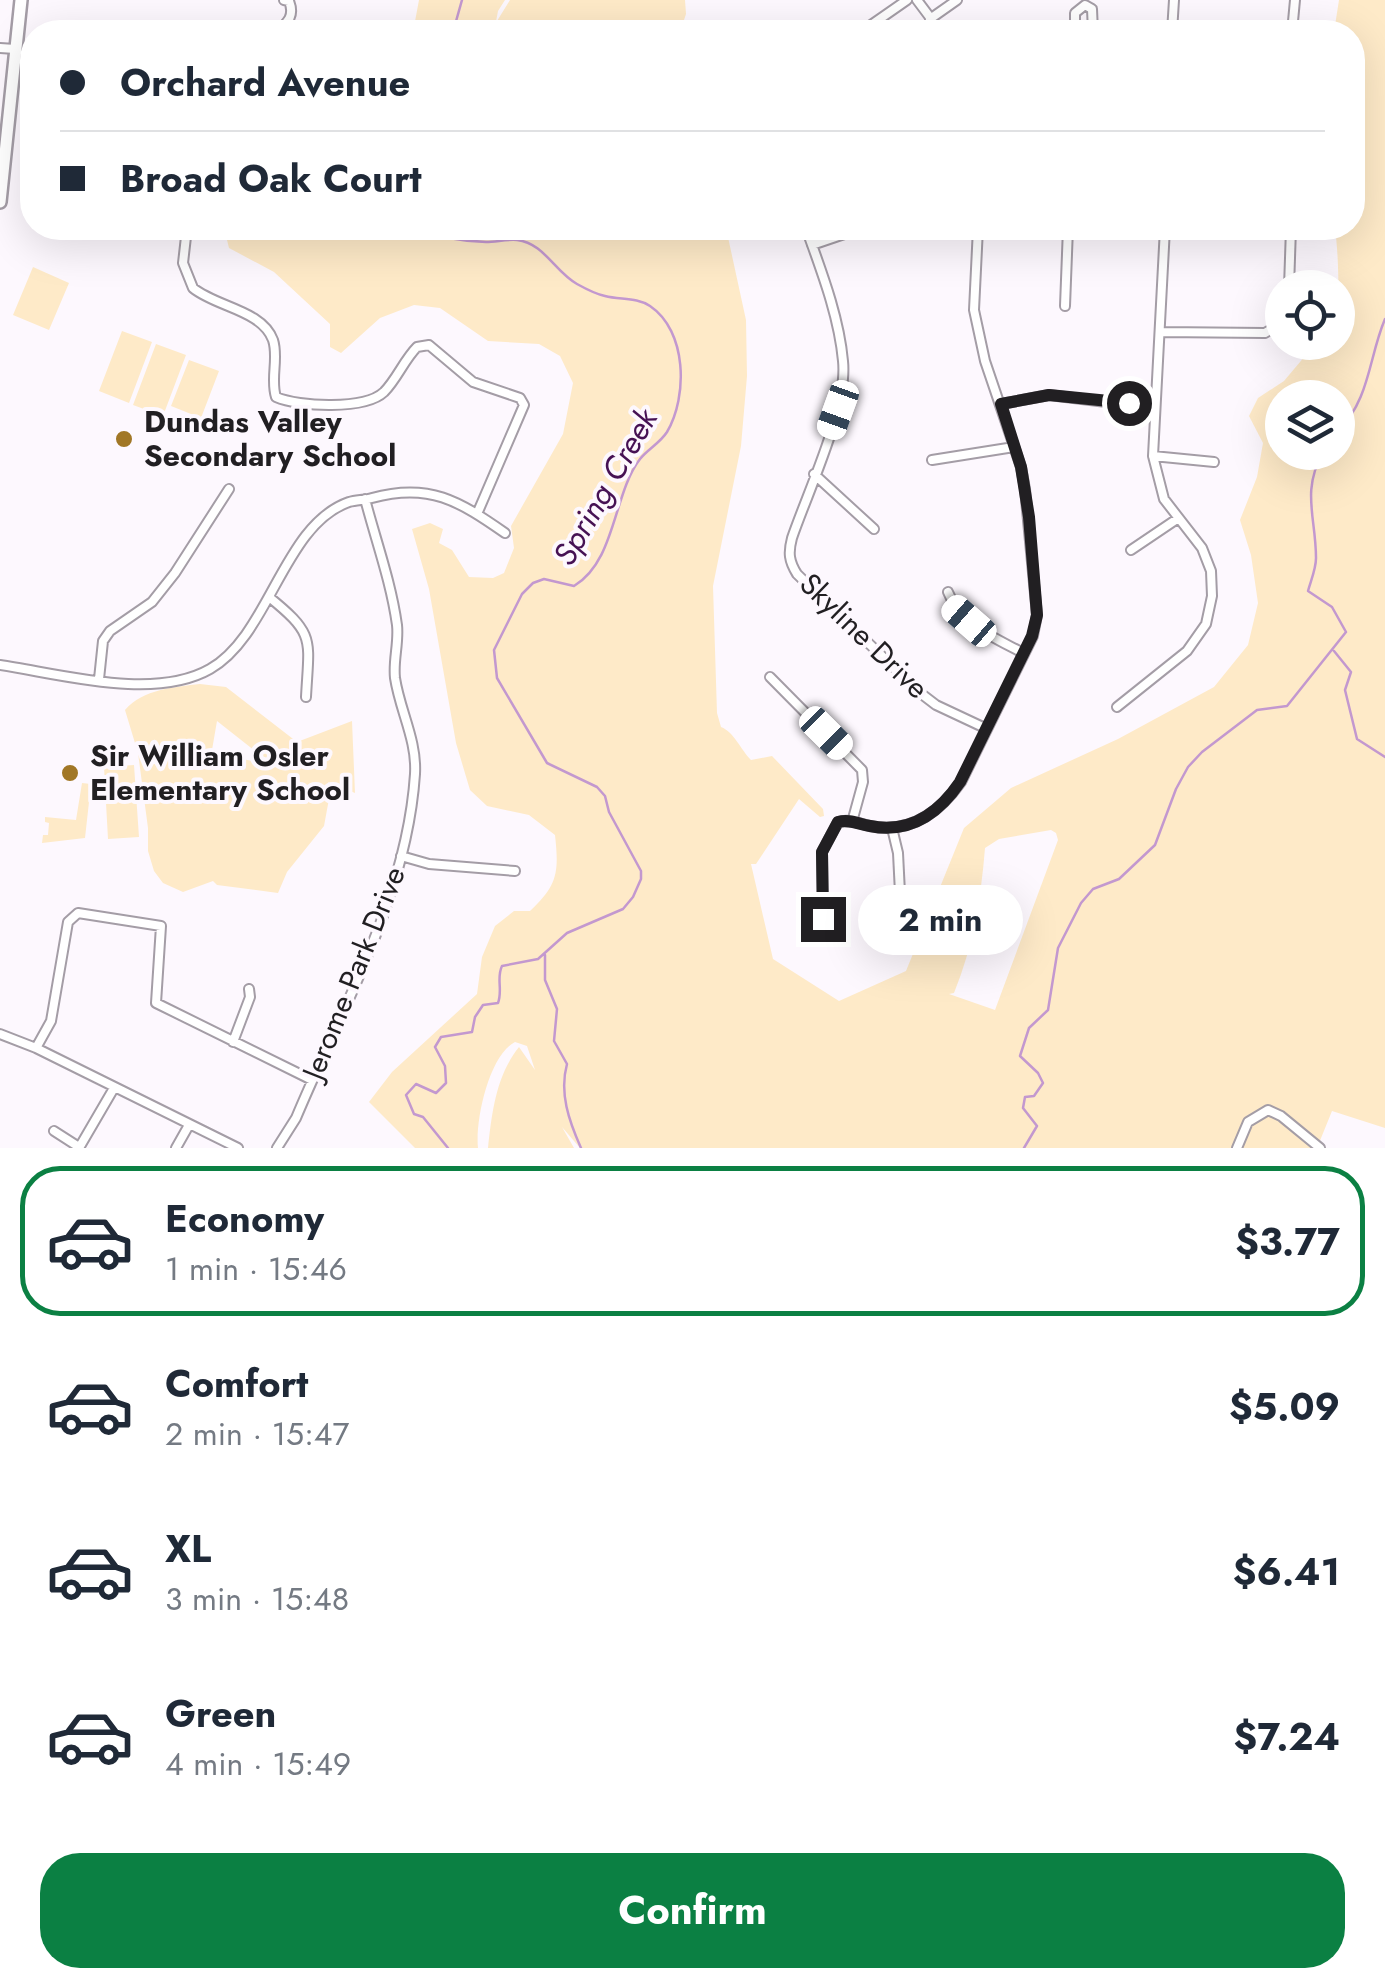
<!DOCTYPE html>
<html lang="en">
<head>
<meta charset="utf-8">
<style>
	body { margin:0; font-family:Jost,sans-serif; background:#f6f6f7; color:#1f2937; height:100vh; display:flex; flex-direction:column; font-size:38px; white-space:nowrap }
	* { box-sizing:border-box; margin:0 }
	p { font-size:32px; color:#747a83 }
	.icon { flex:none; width:55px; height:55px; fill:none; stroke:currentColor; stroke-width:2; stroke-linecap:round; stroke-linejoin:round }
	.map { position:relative; height:1148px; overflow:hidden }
	.sheet { display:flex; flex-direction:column; background:#fff; flex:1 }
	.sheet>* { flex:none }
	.guide { position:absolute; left:20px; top:20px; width:1345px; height:220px; border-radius:40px; box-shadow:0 10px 40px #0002; display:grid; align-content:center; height:220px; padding:0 40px; background:#fff }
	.buttons { position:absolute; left:1265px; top:270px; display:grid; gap:20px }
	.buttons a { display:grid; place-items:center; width:90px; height:90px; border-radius:50%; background:#fff; box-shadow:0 10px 40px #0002; font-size:50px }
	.end { position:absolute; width:45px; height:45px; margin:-22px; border:12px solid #211f22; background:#fff; box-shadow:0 0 0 5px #fff }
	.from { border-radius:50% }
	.bubble { position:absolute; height:70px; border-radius:35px; background:#fff; box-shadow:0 10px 40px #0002; font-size:32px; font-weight:700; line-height:70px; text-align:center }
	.car { position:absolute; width:30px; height:60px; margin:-30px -15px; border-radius:12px; box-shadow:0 0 8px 2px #0007; background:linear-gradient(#fff 24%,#345 0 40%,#fff 0 76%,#345 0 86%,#fff 0) }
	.guide b { display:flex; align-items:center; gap:35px; height:95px; font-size:38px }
	.guide b+b { border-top:2px solid #e0e1e3 }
	.guide i { width:25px; height:25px; background:#1f2937 }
	ul { padding:18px 0 0; list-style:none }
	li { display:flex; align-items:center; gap:30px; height:150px; margin:0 20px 15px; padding:0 20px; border:5px solid transparent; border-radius:40px }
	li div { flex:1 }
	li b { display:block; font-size:38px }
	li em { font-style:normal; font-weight:700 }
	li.active { border-color:#0b8043 }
	li>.icon { width:90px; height:90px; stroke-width:1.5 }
	.action { display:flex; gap:20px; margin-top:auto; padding:20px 40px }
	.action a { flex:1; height:115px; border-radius:40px; background:#0b8043; color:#fff; font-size:40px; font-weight:700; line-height:115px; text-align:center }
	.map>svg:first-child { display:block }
	.green { fill:#feeac8; fill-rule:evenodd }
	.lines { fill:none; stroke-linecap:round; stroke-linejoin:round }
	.stream { stroke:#c398cf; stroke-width:2.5 }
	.minor-casing { stroke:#a49da6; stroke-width:12 }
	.secondary-casing { stroke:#a49da6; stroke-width:16 }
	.minor { stroke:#fff; stroke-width:8 }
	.secondary { stroke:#fff; stroke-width:11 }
	.route { stroke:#211f22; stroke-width:12 }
	.poi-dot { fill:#a17726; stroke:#fdf8fe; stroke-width:4 }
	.labels { text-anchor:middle; stroke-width:8; stroke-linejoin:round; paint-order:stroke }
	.poi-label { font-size:30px; font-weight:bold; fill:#211f22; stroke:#fdf8fe; text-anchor:start }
	.street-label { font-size:30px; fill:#211f22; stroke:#fdf8fe }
	.water-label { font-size:32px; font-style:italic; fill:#461154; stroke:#fdf8fe }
</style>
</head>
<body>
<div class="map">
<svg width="1385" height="1148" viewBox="0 0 1385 1148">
	<rect width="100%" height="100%" fill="#fdf8fe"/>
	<path class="green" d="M419,0H505L498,11L494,32H413Z
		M510,0H685L686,14L680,32H498L497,21Z
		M1339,0H1385V1128L1332,1111L1317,1148H580L562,1127L574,1148H488C492,1112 496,1076 519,1047L535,1070L527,1046L515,1042C489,1055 475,1121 478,1148H415L369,1102L392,1072L477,994L482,957L495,926L514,911H530C558,885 559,872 555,835L529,815L487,806L470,790L456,743L429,589L412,529L430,523L443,529L439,543L452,550L469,577L493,578L504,573L514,548L511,526L563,434L573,383L560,356L539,344L488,341L440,308L414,305L380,318L341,353L330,347V324L274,272L229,248L224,228H726L746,320L747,376L741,446L713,586L717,713L721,727C734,732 741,750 751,760L772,756L823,809L824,816L820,817L799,799L756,864H751L773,959L839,1001L906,971L964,828L1011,788L1118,739L1214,687L1248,645L1258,603L1251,555L1240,520L1257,477L1263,443L1249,416L1258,398L1284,381L1316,343L1338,342C1338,301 1340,268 1335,228H1352V32H1334ZM1282,398H1338V452H1282ZM1051,830L1056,833L1058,840L995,1010L949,994L954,993C973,947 981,898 985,848L999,839Z
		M33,267L69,283L49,330L13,315Z
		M122,331L152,342L129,403L99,391Z
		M156,344L186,355L163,416L133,405Z
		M189,360L219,371L201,418L171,406Z
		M200,684L226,687L297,742L352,721L355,793L328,782L331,788L324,826L287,872L278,893L217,885L213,881L183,892L163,883L154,871L148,851V828L138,753L125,710C143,689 175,687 200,684ZM217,721L260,755L292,769L233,757L223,762V751L212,750Z
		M134,765L139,837L108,839L104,767Z
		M82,783L91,784L85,838L42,843L43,835H48L49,823L45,822V817L76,820Z"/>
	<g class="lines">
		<path class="stream" d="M453,32L462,0
			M411,228C436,237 459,241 486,242C496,242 507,239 517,240C544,243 555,272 577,284C586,289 595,294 605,296C620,300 637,297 650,306C687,331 688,396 667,432C660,443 648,449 640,459C613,494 616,561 574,586L544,579L533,583L522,594L494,650L497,678L547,763L597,787L605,796L609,812L641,871V879L633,897L623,909L567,933L538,959L502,966C496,978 503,990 498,1003L483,1005L475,1017L472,1032L441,1037L435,1047L445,1066L446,1083L436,1093L416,1084L406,1095L414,1114L423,1117L448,1148
			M1338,431C1370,400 1369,356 1385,319
			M1334,651L1351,672L1345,690L1357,739L1385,757
			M545,955V980L557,1009L554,1041L567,1064C559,1093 569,1121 581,1148
			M1024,1148L1037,1126L1023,1108L1025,1097L1034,1096L1043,1083L1038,1073L1020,1056L1029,1028L1048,1010L1058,948L1081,903L1093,889L1119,879L1155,845L1176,789L1188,767L1202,752L1257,710L1287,706L1346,632L1332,607L1308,591C1311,580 1316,569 1316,558C1316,517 1301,492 1323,452"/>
		<g class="minor-casing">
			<path id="minor" d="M917,0L941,32
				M930,19L957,0
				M277,32C288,22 295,16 289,1L284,0
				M861,32L907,0
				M1075,32V13L1085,5L1092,9L1093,32
				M1172,32L1174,0
				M1292,32L1295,0
				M0,48L15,49
				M187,228L183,263L193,288C216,307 262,310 273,340C279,358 270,379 276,397C299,407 365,410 384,392C397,379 404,360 417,347L429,345L473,382L520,398L524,405L477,514
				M806,228C821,270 839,316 843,361C848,408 808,491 792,538C788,553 789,561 797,574L919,692L936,705L985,728
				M812,245L862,228
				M1289,288L1291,228
				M1065,306L1068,228
				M1161,332L1265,333L1278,325L1282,315
				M1001,404L1049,395L1155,408
				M1153,456L1214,462
				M932,460L1014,447
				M814,474L874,529
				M1131,550L1177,519
				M948,592C960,624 995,638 1023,653
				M269,597C316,635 309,639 306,697
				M0,665C61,674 154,701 210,669C270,635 283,525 349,502C356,500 365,500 372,498C429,482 459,501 505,533
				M770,677L862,770L863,782L852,822
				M99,679L103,641L110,631L152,602L175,573L229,489
				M1117,707L1187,651L1206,624L1212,596L1211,571L1202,548L1164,499L1153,456L1165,228
				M892,828L898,853L900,893
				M401,856L429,864L515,871
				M823,919L822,852L838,822C850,818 858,824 870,826C910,834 939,813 961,782L1033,636L1037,615L1025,489L1021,467L985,361L974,310L978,228
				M0,1034L36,1048L238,1148
				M233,1042L250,997L249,989
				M36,1048L51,1021L68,922L78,913L161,926L156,1003L312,1080
				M54,1131L79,1147
				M79,1148L114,1088
				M176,1148L189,1125
				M277,1148L296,1118C342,1008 407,896 415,774C417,740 400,711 395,678C393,660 399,643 397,625C391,582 376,541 365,499
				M1237,1148L1248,1122L1268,1110L1281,1116L1320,1148"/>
		</g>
		<g class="secondary-casing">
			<path id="secondary" d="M0,202L21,0"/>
		</g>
		<use href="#minor" class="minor"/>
		<use href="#secondary" class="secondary"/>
	</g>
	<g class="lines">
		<path class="route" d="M823,919L822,852L838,822C850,819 858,824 870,826C910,834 939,813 960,782L1032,636L1037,615L1029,517L1021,467L1001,404L1049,395L1129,403"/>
	</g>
	<g class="poi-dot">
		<circle cx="124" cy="439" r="10"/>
		<circle cx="70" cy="773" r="10"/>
	</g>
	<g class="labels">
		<g class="poi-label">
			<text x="144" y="432">Dundas Valley<tspan x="144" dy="34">Secondary School</tspan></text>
			<text x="90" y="766">Sir William Osler<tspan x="90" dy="34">Elementary School</tspan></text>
		</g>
		<g class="street-label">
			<text transform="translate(864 636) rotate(44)" y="10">Skyline Drive</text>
			<text transform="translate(354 973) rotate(-68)" y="10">Jerome Park Drive</text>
		</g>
		<g class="water-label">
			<text transform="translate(605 487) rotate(-60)" y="11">Spring Creek</text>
		</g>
	</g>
</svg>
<div class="buttons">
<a><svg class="icon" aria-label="locate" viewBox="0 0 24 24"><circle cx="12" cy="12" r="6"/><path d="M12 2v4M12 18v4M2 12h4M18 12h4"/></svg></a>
<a><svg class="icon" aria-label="layers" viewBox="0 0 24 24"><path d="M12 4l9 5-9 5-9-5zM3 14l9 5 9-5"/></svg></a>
</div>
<i class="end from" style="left:1129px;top:403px"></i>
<i class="end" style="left:823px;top:919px"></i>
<div class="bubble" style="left:858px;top:885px;width:165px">2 min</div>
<i class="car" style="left:838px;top:410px;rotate:200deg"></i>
<i class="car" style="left:969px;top:621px;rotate:311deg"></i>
<i class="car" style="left:826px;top:733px;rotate:135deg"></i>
<div class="guide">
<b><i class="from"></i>Orchard Avenue</b>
<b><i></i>Broad Oak Court</b>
</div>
</div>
<section class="sheet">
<ul>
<li class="active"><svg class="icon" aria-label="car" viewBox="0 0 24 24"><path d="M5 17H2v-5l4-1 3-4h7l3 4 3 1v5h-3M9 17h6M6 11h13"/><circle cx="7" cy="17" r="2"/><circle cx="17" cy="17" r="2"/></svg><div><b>Economy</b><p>1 min · 15:46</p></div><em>$3.77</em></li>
<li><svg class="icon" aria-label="car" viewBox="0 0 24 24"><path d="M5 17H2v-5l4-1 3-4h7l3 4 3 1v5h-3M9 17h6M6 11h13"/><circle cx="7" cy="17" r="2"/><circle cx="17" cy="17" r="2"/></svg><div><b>Comfort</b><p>2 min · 15:47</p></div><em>$5.09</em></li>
<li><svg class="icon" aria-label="car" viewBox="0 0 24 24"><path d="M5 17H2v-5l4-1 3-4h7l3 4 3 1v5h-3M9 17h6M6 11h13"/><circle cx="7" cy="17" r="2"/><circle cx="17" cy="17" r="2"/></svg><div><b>XL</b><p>3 min · 15:48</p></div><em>$6.41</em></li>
<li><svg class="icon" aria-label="car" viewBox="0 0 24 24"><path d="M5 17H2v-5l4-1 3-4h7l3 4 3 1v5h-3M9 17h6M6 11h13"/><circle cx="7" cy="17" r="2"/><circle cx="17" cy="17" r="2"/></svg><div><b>Green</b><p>4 min · 15:49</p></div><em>$7.24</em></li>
</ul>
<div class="action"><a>Confirm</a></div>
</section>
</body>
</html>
